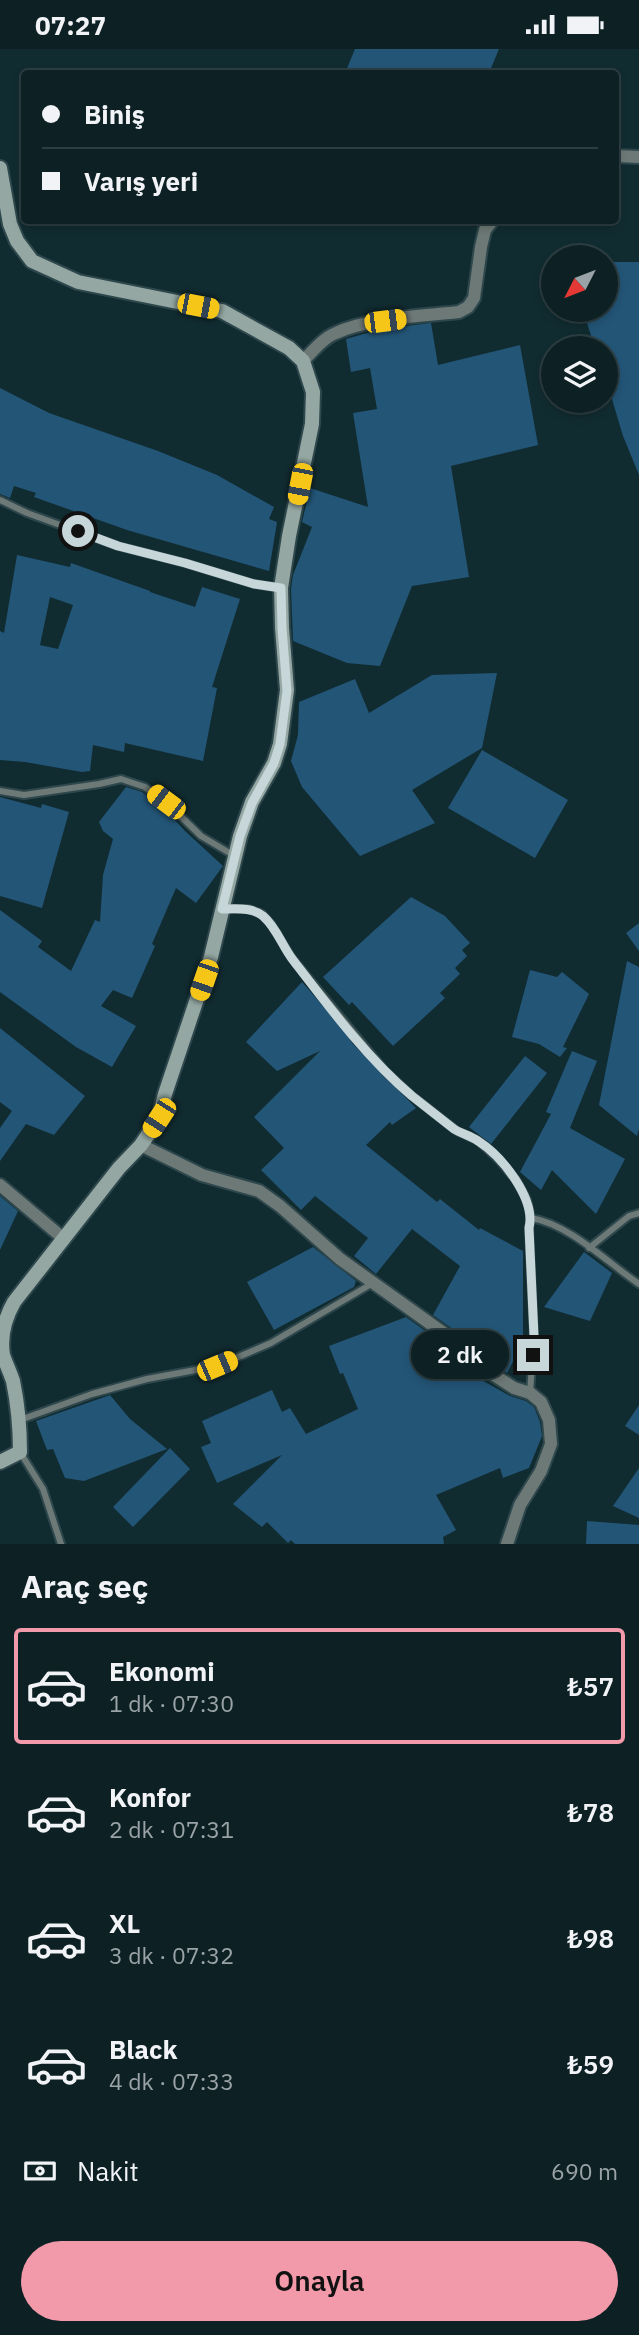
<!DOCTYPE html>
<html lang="tr">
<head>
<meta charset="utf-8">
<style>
	body { margin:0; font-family:"IBM Plex Sans",sans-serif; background:#1b2e32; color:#f1f3f6; height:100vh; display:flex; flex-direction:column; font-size:26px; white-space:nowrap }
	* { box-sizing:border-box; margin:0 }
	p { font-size:23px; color:#9aa3a7 }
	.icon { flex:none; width:38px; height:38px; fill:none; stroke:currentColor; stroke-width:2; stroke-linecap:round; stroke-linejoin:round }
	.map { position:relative; height:1495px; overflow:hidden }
	.panel { display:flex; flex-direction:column; background:#0d2125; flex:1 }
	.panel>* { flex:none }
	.guide { position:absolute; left:21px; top:21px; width:598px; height:154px; border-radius:7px; box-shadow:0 4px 10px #0003,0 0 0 2px #2d3e42; display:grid; align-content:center; height:154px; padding:0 21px; background:#0d2125 }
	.needle { width:46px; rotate:228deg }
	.fabs { position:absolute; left:541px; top:196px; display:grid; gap:14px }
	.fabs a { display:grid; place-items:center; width:77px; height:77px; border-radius:50%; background:#0d2125; box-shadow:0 4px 10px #0003,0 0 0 2px #2d3e42; font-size:35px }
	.end { position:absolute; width:32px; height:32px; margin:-16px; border:9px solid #c6d6d9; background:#111; box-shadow:0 0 0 4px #111 }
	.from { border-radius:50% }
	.bubble { position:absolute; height:49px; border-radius:24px; background:#0d2125; box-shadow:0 4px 10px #0003,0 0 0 2px #2d3e42; font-size:23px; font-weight:600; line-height:49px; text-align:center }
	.car { position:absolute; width:21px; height:42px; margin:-21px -10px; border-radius:9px; box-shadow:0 0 5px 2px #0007; background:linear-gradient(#f5c518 24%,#345 0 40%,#f5c518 0 76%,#345 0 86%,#f5c518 0) }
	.guide b { display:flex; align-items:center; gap:24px; height:66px; font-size:26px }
	.guide b+b { border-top:2px solid #2d3e42 }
	.guide i { width:18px; height:18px; background:#f1f3f6 }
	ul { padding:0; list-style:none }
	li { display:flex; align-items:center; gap:21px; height:116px; margin:0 14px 10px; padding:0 7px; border:4px solid transparent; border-radius:7px }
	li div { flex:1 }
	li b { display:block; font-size:26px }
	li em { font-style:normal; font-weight:600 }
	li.active { border-color:#f39aaa }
	li>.icon { width:63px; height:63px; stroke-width:1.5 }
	h2 { padding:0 21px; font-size:32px; line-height:84px }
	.pay { display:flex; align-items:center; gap:18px; height:77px; padding:0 21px; font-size:26px }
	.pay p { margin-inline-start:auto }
	.action { display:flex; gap:14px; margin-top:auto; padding:14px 21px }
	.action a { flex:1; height:80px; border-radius:42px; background:#f39aaa; color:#111; font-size:28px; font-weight:600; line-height:80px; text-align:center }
	.status { display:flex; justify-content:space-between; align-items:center; height:49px; padding:0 35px; background:#0d2125; direction:ltr }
	.status svg { height:19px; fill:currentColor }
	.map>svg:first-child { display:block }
	.building { fill:#235577; fill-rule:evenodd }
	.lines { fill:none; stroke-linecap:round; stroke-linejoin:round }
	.lane-casing { stroke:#2e474c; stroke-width:10 }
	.street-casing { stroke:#2e474c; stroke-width:16 }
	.secondary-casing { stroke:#2e474c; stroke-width:18 }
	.lane { stroke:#6d7976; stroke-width:6 }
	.street { stroke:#6d7976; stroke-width:12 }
	.secondary { stroke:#94a7a2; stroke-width:14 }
	.route { stroke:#c6d6d9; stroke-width:9 }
</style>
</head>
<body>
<div class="status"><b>07:27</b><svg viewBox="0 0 49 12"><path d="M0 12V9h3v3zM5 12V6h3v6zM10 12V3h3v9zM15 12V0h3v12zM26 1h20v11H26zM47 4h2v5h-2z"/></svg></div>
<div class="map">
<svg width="639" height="1495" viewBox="0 0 639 1495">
	<rect width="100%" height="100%" fill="#112c31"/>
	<path class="building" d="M355,0H499L489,24H345Z
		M606,213H639V426L623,387L606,330V299H595L583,261H606Z
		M431,274L438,316L520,296L538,396L451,417L469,528L412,537L380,617L347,614L293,592L291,540L293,526L312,478L302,473L310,439L368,458L353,364L377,360L370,319L351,323L346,290L381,280Z
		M0,339L49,364L158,402L217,426L274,458L269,470L277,473L269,522L127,481L34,448L36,444L14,437L10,449L0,445Z
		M17,506L70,518L71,514L150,542V543L195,558L202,538L240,550L212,638L217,639L203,712L125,694L124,703L93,696L90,722L82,723L25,713L0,711V582L4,584ZM50,548L73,556L58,600L40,596Z
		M497,624L482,699L412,741L435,774L360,807L302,738L291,712L298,686L299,653L355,630L369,664L432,626Z
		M482,701L568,751L535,809L448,759Z
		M126,738L142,743L162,757L185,782L223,817L196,854L176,839L152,895L155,897L132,949L113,941L101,957L136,977L112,1018L76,998L0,943V861L42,892L38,898L71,922L95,871L100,873L103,826L113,790L103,782L99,773Z
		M0,748L41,759L42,755L69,763L42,859L0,847Z
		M411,848L445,867L470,894L462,901L467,907L455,919L460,925L440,944L445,949L393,997L352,953L349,956L323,928Z
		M639,874V902L626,884Z
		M627,912L639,918V1080L637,1087L599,1056Z
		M530,921L557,928L562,923L589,945L563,998L567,999L560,1008L539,995L512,988Z
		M302,933L339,975L353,995L416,1059L392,1076L390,1073L366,1096L437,1153L440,1150L479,1181L480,1179L523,1202V1293L507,1324L467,1294L454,1281L433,1266L460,1217L412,1180L376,1225L354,1207L368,1189L315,1147L301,1161L261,1121L284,1099L254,1068L320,1002L277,1022L246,993Z
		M0,979L85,1047L54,1086L26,1075L0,1112V1079L12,1062L0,1053Z
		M572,1002L597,1012L570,1079L625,1110L596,1165L552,1121L541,1141L520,1123L551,1065L546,1063Z
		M525,1007L547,1024L491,1095L469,1078Z
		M0,1147L18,1162L0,1201Z
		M313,1198L356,1232L354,1238L274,1281L247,1233Z
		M584,1203L612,1224L590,1272L544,1258Z
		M406,1268L435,1289L448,1320L462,1315L478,1329L510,1347L526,1352L534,1358L540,1373L542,1387L529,1419L503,1429L500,1419L436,1446L456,1481L443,1488L444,1495H295L291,1491L288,1494L267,1473L262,1478L233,1455L282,1406L217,1434L201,1398L211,1394L202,1372L272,1341L282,1363L290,1359L306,1385L358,1360L343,1324L340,1325L329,1297Z
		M110,1346L130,1370L167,1400L84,1432L65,1429L53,1400L47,1401L36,1372Z
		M639,1356V1386L625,1377Z
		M170,1399L190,1420L133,1478L113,1458Z
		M639,1419V1469L613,1457Z
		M587,1472L639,1476V1495H586Z"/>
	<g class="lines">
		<g class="lane-casing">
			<path id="lane" d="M0,451L27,464L118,497L185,514L254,535L280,539
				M0,742L24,746L99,735L121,730L145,738L166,753L201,787L233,806
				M224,860H248L262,865L271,875L291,908L386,1023L411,1046L457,1082L479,1092L499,1111L516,1131L527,1151L531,1169L529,1179L534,1287L530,1344
				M531,1169C569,1175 608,1214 639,1235
				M589,1199L629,1167L639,1164
				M20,1371L92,1345L147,1330L217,1317L271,1294L373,1234
				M20,1403L43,1440L61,1495"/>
		</g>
		<g class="street-casing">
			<path id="street" d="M616,107L639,108
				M303,312C313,302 323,289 336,284C368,269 423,267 459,263L468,258L474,249L481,198L485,181L492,172
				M141,1096L202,1126L259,1142L280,1157L340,1210L449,1288L469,1310L514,1339L530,1344L541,1353L549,1371L551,1395L541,1422L520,1456L507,1495
				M0,1136L64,1190"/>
		</g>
		<g class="secondary-casing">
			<path id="secondary" d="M0,119L10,175L17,192L32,212L78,233L222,262L289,299L303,312L313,343L312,375L289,487L281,539L282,579L287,641L280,695L274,714L252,753L240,787L211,908L165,1045L159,1069L141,1096L119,1119L14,1253C5,1269 0,1287 3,1306C6,1315 10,1323 13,1332C18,1356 20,1379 20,1403L0,1413"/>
		</g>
		<use href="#lane" class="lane"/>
		<use href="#street" class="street"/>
		<use href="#secondary" class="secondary"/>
	</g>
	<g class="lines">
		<path class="route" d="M78,482L118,497L185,514L254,535L281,539L282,579L287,642L280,695L274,714L252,754L240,787L222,860C236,860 252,858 263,867C277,879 282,897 293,911C329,958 367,1009 412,1047C426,1058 440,1069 454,1080C462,1085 471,1087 478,1092C502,1107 536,1150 529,1179L534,1287L533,1306"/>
	</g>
</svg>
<div class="fabs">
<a><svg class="needle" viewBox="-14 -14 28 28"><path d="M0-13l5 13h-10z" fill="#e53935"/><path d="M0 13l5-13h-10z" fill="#9aa3a7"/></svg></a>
<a><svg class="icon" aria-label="layers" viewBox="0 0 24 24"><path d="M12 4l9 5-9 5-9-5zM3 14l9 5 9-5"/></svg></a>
</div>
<i class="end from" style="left:78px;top:482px"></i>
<i class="end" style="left:533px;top:1306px"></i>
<div class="bubble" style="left:411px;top:1281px;width:98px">2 dk</div>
<i class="car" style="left:198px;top:257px;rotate:101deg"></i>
<i class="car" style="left:385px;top:272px;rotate:83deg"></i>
<i class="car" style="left:300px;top:435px;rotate:191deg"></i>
<i class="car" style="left:166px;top:753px;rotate:307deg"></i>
<i class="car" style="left:204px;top:931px;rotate:199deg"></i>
<i class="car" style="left:159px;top:1069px;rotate:213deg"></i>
<i class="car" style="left:217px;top:1317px;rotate:67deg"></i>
<div class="guide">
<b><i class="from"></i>Biniş</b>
<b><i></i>Varış yeri</b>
</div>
</div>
<section class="panel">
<h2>Araç seç</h2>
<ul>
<li class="active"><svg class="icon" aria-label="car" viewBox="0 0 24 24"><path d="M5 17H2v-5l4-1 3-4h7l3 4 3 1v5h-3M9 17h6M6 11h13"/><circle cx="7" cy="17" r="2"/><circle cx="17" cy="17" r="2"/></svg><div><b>Ekonomi</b><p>1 dk · 07:30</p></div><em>₺57</em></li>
<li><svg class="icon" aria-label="car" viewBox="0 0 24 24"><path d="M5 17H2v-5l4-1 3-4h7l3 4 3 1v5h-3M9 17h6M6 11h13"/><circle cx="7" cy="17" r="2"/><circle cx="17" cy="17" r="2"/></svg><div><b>Konfor</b><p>2 dk · 07:31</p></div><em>₺78</em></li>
<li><svg class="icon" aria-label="car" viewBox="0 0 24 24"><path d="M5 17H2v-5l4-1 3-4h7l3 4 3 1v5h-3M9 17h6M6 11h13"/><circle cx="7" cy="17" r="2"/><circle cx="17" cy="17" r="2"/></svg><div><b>XL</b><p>3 dk · 07:32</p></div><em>₺98</em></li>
<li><svg class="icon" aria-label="car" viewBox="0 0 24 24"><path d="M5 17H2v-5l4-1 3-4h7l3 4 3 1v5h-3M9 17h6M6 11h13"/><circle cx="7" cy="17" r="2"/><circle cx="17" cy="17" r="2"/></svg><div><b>Black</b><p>4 dk · 07:33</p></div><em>₺59</em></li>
</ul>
<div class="pay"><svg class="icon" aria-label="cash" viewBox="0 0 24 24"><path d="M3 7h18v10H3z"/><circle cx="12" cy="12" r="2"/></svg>Nakit<p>690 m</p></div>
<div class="action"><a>Onayla</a></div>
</section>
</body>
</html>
